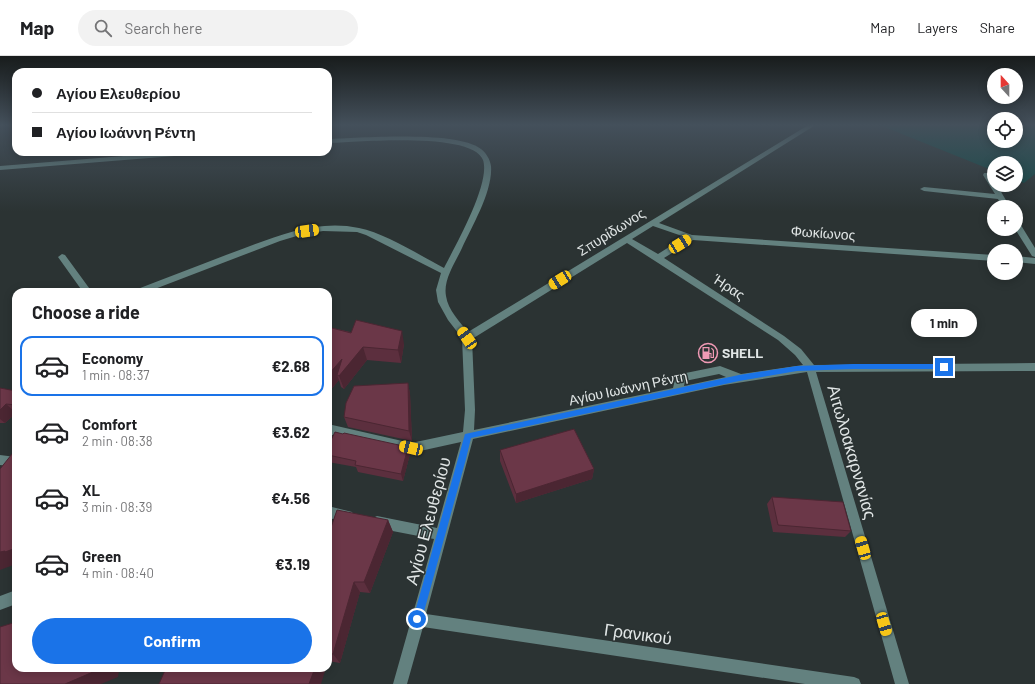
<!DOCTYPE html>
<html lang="en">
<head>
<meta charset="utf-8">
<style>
	body { margin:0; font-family:Barlow,sans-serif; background:#f2f2f2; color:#202124; height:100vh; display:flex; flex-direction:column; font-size:15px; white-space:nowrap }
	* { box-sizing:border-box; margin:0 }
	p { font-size:13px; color:#757577 }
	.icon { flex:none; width:22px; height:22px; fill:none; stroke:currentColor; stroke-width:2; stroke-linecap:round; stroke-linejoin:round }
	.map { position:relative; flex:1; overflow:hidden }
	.panel { position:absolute; left:12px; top:232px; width:320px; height:384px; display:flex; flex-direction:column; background:#fff; border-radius:12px; box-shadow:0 2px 10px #0003 }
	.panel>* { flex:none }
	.banner { position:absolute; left:12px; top:12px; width:320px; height:88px; border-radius:12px; box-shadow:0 2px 10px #0003; display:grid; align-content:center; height:88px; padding:0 20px; background:#fff }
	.needle { width:26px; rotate:339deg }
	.buttons { position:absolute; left:987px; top:12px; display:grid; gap:8px }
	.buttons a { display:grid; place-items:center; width:36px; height:36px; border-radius:50%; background:#fff; box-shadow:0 2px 10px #0003; font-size:20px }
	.end { position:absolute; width:18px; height:18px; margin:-9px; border:5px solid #1a73e8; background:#fff; box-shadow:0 0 0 2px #fff }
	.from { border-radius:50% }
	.bubble { position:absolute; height:28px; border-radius:14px; background:#fff; box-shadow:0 2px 10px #0003; font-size:13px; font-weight:700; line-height:28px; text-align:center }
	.car { position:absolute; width:12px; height:24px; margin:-12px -6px; border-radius:5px; box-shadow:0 0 3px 1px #0007; background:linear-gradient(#f5c518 24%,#345 0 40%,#f5c518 0 76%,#345 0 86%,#f5c518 0) }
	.banner b { display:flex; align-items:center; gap:14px; height:38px; font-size:15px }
	.banner b+b { border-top:1px solid #e0e0e0 }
	.banner i { width:10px; height:10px; background:#202124 }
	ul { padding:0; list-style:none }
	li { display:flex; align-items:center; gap:12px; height:60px; margin:0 8px 6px; padding:0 12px; border:2px solid transparent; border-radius:12px }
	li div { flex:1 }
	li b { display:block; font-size:15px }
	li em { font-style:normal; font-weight:700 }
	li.selected { border-color:#1a73e8 }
	li>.icon { width:36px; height:36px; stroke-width:1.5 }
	h2 { padding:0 20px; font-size:18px; line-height:48px }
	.cta { display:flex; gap:8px; margin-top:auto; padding:8px 20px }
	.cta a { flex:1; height:46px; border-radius:24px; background:#1a73e8; color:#fff; font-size:16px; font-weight:700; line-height:46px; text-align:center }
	header { display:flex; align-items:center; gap:24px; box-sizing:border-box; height:56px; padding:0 20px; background:#fff; border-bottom:1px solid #e0e0e0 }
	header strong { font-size:19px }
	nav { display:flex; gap:22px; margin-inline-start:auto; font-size:14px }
	.search { width:280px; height:36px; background:#f2f2f2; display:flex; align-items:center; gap:10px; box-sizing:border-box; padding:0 14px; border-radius:22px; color:#757577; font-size:15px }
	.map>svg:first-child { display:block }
	.green { fill:#114946 }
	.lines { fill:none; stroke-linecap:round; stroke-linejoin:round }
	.minor { fill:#63817f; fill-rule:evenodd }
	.wall { fill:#5c2f3e }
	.shaded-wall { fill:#4b2632 }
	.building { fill:#6b3748; stroke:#4b2632 }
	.route { fill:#1a73e8 }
	.labels { text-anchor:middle; stroke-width:3; stroke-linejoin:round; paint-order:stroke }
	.street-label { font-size:14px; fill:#e1e6e6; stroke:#2b3333 }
	.poi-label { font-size:14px; font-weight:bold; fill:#e1e6e6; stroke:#2b3333; text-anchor:start }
	.near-street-label { font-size:17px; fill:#e1e6e6; stroke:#2b3333 }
</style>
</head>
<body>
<header>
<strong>Map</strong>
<div class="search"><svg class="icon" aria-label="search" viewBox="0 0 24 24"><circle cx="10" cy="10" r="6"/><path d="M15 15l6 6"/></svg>Search here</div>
<nav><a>Map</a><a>Layers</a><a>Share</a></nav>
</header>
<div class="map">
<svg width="1035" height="628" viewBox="0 0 1035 628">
	<rect width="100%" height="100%" fill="#2b3333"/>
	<path class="green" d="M877,68H994V85H1016V68H1035V118L1024,127L1016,124V107H994V115Z"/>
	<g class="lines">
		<path class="minor" d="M810,68H817L659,167L692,179L994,199V205L693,184L664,202L784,280L801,293L814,309L1035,307V315L816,316L909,628H895L807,316L724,329L473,383L426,558L854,621L859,623L861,628H805L423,571L407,628H393L434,483L377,472L373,470L371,466L373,462L377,460L437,472L461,386L411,397L328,378V368L411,387L463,376L465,354L462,282L448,264L438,246L436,234L441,217L366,179L357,176L323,175L300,179L280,185L147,236H134L135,234C165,222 196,211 226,199C268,184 313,162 359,172C385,177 419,199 444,212C455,190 491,127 483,104C473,75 355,86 328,87V83C360,82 457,74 481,93C486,97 490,103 491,110C493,135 472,170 462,192C455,207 443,224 446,240C448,254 460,266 468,276ZM653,170L685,181L658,198L632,183ZM627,187L778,284L795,299L803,309L741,318L720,310L676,319L673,332L474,374L475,354L472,283ZM719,318L726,321L684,330L685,325Z
			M173,96H202L199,98L0,114V110Z
			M984,117H990L994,125V129H997L1010,151H1002L998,143L924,135L920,133L924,131L995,138L983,119Z
			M1016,166H1019L1035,192V201L1032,200L1015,173Z
			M62,198L65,199L92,236H83L58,201Z
			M1016,200L1035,202V208L1016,206Z
			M0,399L16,401V411L0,409Z
			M328,450L352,456L354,460L352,464L348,466L328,462Z
			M16,534V548L0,554V540Z"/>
	</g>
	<path class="wall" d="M328,271L404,288L401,307L367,304L344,333L341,331L339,324L328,337Z
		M408,327L410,338L412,385L348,371L344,361Z
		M0,332L16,335V357L5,367H0Z
		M343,378L410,398L403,425L358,416L356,411L328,406V390Z
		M500,394L594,413L592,423L516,447L500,405Z
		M772,441L851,475L845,481L773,476L767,448Z
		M388,464L393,476L370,537L360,536L340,607L328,605V606V480Z"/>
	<path class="shaded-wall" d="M402,275L404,288L401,307L398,294Z
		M363,291L367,304L344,333L339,320L337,319L339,324L328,337V319L342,303Z
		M408,327L410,338L412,385L409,375Z
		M6,348L16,357L5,367L0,363V354Z
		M408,391L410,398L403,425L401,418Z
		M594,413L592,423L516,447V438Z
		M388,464L393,476L370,537L364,526Z
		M16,492V508L0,514V496Z
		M354,526L360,536L340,607L333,598Z
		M100,612H128L119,615L118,621L101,628H65Z
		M315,612H326L321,628H309Z"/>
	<path class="building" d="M356,264L402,275L398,294L363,291L339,320L337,319L342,303L328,319V271L351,277Z
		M408,327L409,375L344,361L346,347L354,330Z
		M0,332L16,335V349L6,348L0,354Z
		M574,373L594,413L516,438L500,394Z
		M335,376L343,378L344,377L408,391L401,418L355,409L356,405L328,399V390Z
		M16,393V492L5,496V495L0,496V413Z
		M772,441L843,446L851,475L778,469Z
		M337,454L388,464L364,526H354L333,598H328V480Z
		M16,566V612H100V613L65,628H0V571Z
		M166,612H315L309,628H159Z"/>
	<linearGradient id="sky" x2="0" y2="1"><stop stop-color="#181c1c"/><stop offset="0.44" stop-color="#44505b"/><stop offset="1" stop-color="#44505b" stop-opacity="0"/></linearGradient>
	<rect width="1035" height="156" fill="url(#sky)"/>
	<path class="route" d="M853,308H944L947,311L944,313H853L797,315L739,325L471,382L466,403L422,563L420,567L417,568L414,567L413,563L465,378L739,319L797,310Z"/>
	<defs>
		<g id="fuel-ring" transform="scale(1)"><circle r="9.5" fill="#2b3333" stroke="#f09ab5" stroke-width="1.5"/><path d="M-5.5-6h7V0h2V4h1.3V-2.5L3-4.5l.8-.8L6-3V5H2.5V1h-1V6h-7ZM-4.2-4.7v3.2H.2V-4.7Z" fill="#f09ab5"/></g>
	</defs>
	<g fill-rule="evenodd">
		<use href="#fuel-ring" x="708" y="297"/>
	</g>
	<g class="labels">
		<g class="street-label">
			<text transform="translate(611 176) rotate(-32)" y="5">Σπυρίδωνος</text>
			<text transform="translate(823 177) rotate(4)" y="5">Φωκίωνος</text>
			<text transform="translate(729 231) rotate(33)" y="5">Ήρας</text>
			<text transform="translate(628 332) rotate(-12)" y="5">Αγίου Ιωάννη Ρέντη</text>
		</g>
		<g class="poi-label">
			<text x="722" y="302">SHELL</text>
		</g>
		<g class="near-street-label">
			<text transform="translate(852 396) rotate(74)" y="6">Αιτωλοακαρνανίας</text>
			<text transform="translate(428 465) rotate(-75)" y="6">Αγίου Ελευθερίου</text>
			<text transform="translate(638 578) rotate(8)" y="6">Γρανικού</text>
		</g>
	</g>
</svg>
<div class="buttons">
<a><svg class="needle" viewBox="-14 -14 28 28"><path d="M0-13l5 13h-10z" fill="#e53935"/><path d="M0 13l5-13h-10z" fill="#757577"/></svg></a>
<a><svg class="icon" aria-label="locate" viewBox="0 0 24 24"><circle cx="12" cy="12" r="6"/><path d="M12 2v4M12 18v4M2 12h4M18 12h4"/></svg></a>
<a><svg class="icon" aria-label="layers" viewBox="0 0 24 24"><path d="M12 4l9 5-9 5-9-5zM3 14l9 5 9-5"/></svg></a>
<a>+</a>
<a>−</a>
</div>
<i class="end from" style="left:417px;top:563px"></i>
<i class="end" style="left:944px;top:311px"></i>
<div class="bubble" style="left:911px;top:253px;width:66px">1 min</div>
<i class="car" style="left:307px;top:175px;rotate:82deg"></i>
<i class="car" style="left:680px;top:188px;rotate:58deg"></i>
<i class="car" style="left:560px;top:224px;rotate:238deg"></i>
<i class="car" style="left:467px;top:282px;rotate:325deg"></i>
<i class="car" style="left:411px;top:392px;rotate:283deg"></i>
<i class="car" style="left:863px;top:492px;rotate:344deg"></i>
<i class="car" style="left:884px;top:568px;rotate:164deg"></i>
<div class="banner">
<b><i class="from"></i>Αγίου Ελευθερίου</b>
<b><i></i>Αγίου Ιωάννη Ρέντη</b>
</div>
<section class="panel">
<h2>Choose a ride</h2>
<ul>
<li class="selected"><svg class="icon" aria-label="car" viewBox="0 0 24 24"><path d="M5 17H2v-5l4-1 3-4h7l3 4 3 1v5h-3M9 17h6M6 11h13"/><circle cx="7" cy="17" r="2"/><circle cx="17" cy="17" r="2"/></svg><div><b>Economy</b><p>1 min · 08:37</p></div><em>€2.68</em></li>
<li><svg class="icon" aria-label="car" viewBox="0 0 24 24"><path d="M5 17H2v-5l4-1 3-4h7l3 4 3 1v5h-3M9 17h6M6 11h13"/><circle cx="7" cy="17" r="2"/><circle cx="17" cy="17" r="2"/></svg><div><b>Comfort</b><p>2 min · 08:38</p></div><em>€3.62</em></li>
<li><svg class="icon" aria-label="car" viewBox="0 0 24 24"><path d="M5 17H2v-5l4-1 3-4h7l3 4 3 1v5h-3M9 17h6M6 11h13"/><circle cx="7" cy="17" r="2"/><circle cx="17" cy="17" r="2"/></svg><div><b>XL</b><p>3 min · 08:39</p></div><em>€4.56</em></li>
<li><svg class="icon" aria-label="car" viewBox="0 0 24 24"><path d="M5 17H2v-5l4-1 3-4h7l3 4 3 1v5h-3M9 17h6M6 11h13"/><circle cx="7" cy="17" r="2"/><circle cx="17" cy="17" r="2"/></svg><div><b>Green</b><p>4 min · 08:40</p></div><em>€3.19</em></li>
</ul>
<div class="cta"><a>Confirm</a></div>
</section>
</div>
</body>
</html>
